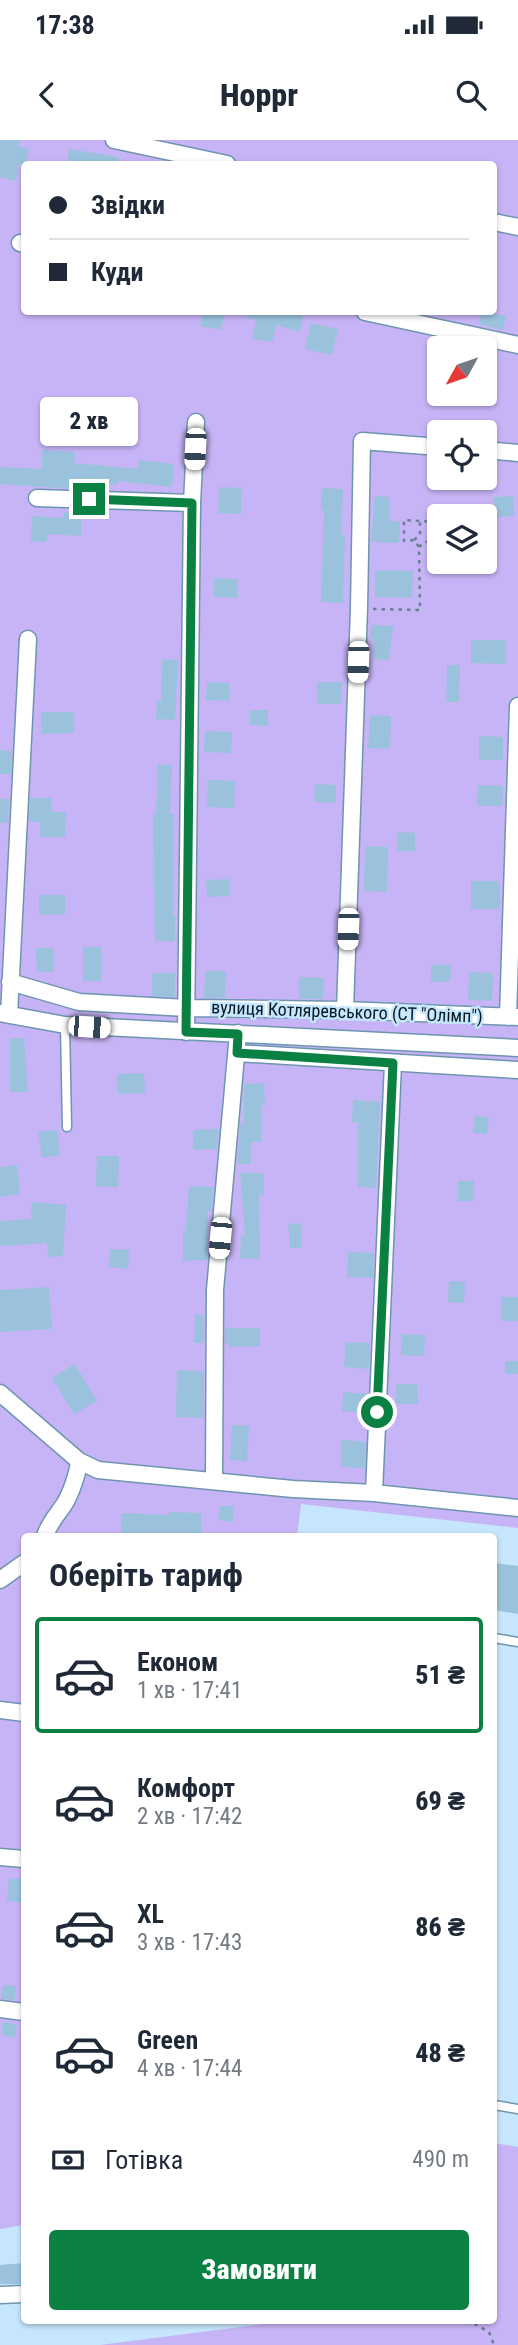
<!DOCTYPE html>
<html lang="uk">
<head>
<meta charset="utf-8">
<style>
	body { margin:0; font-family:"Roboto Condensed",sans-serif; background:#f6f6f7; color:#1f2937; height:100vh; display:flex; flex-direction:column; font-size:26px; white-space:nowrap }
	* { box-sizing:border-box; margin:0 }
	p { font-size:23px; color:#747a83 }
	.icon { flex:none; width:38px; height:38px; fill:none; stroke:currentColor; stroke-width:2; stroke-linecap:round; stroke-linejoin:round }
	.map { position:relative; flex:1; overflow:hidden }
	.details { position:absolute; left:21px; top:1393px; width:476px; height:791px; display:flex; flex-direction:column; background:#fff; border-radius:7px; box-shadow:0 2px 5px #0004 }
	.details>* { flex:none }
	.top-card { position:absolute; left:21px; top:21px; width:476px; height:154px; border-radius:7px; box-shadow:0 2px 5px #0004; display:grid; align-content:center; height:154px; padding:0 28px; background:#fff }
	.needle { width:46px; rotate:230deg }
	.controls { position:absolute; left:427px; top:196px; display:grid; gap:14px }
	.controls a { display:grid; place-items:center; width:70px; height:70px; border-radius:7px; background:#fff; box-shadow:0 2px 5px #0004; font-size:35px }
	.end { position:absolute; width:32px; height:32px; margin:-16px; border:9px solid #0b8043; background:#fff; box-shadow:0 0 0 4px #fff }
	.from { border-radius:50% }
	.bubble { position:absolute; height:49px; border-radius:7px; background:#fff; box-shadow:0 2px 5px #0004; font-size:23px; font-weight:800; line-height:49px; text-align:center }
	.car { position:absolute; width:21px; height:42px; margin:-21px -10px; border-radius:9px; box-shadow:0 0 5px 2px #0007; background:linear-gradient(#fff 24%,#345 0 40%,#fff 0 76%,#345 0 86%,#fff 0) }
	.top-card b { display:flex; align-items:center; gap:24px; height:66px; font-size:26px }
	.top-card b+b { border-top:2px solid #e0e1e3 }
	.top-card i { width:18px; height:18px; background:#1f2937 }
	ul { padding:0; list-style:none }
	li { display:flex; align-items:center; gap:21px; height:116px; margin:0 14px 10px; padding:0 14px; border:4px solid transparent; border-radius:7px }
	li div { flex:1 }
	li b { display:block; font-size:26px }
	li em { font-style:normal; font-weight:800 }
	li.active { border-color:#0b8043 }
	li>.icon { width:63px; height:63px; stroke-width:1.5 }
	h2 { padding:0 28px; font-size:32px; line-height:84px }
	.pay { display:flex; align-items:center; gap:18px; height:77px; padding:0 28px; font-size:26px }
	.pay p { margin-inline-start:auto }
	.primary-button { display:flex; gap:14px; margin-top:auto; padding:14px 28px }
	.primary-button a { flex:1; height:80px; border-radius:7px; background:#0b8043; color:#fff; font-size:28px; font-weight:800; line-height:80px; text-align:center }
	.status { display:flex; justify-content:space-between; align-items:center; height:49px; padding:0 35px; background:#fff; direction:ltr }
	.status svg { height:19px; fill:currentColor }
	header { display:flex; justify-content:space-between; align-items:center; height:91px; padding:0 28px; background:#fff; font-size:32px; font-weight:800 }
	.map>svg:first-child { display:block }
	.green { fill:#c7b4f6; fill-rule:evenodd }
	.building { fill:#9ac2dd }
	.lines { fill:none; stroke-linecap:round; stroke-linejoin:round }
	.lane-casing { stroke:#6e95af; stroke-width:11 }
	.street-casing { stroke:#6e95af; stroke-width:19 }
	.path { stroke:#688191; stroke-width:2.5; stroke-dasharray:3.5 5; stroke-linecap:butt }
	.lane { stroke:#fff; stroke-width:8 }
	.street { stroke:#fff; stroke-width:16 }
	.route { stroke:#0b8043; stroke-width:9 }
	.labels { text-anchor:middle; stroke-width:5; stroke-linejoin:round; paint-order:stroke }
	.street-label { font-size:18px; fill:#081821; stroke:#c5e6fc }
</style>
</head>
<body>
<div class="status"><b>17:38</b><svg viewBox="0 0 49 12"><path d="M0 12V9h3v3zM5 12V6h3v6zM10 12V3h3v9zM15 12V0h3v12zM26 1h20v11H26zM47 4h2v5h-2z"/></svg></div>
<header><svg class="icon" aria-label="back" viewBox="0 0 24 24"><path d="M15 5l-7 7 7 7"/></svg>Hoppr<svg class="icon" aria-label="search" viewBox="0 0 24 24"><circle cx="10" cy="10" r="6"/><path d="M15 15l6 6"/></svg></header>
<div class="map">
<svg width="518" height="2205" viewBox="0 0 518 2205">
	<rect width="100%" height="100%" fill="#c5e6fc"/>
	<path class="green" d="M0,0H518V1388L301,1364L297,1396H24V2085L0,2089ZM24,24H494V172H24ZM439,208H485V254H439ZM439,292H485V338H439ZM439,376H485V422H439Z
		M494,2003L518,2007V2205H100L264,2184L263,2181L494,2180Z"/>
	<path class="building" d="M0,0H20L18,6L29,9L26,24H19L16,41L0,37Z
		M69,9L119,17L118,24H67Z
		M203,172H225L221,190L200,186Z
		M249,172L285,175V172L303,176L300,192L276,185L272,202L252,199L256,180L247,178Z
		M482,172H496V174L506,176L503,190L479,184Z
		M311,183L338,189L332,215L305,209Z
		M42,310L75,312L74,323L138,329L139,320L174,324L172,347L118,341V345L74,341L73,349L0,344V327L42,329Z
		M219,347L242,348L241,374L218,373Z
		M322,348L343,349L341,395H345L343,463L321,462L324,370H321Z
		M375,356L389,357V381L400,382L399,403L371,402Z
		M513,356L514,376L494,377V357Z
		M64,372L82,373L81,396L47,394V402L31,401L32,376L64,378Z
		M375,430L413,431L412,458L375,457Z
		M214,438L238,439L237,458L214,457Z
		M371,485L393,486L389,520L373,519V499L370,498Z
		M471,500H506V524L471,523Z
		M162,519L178,520L175,580L156,579L157,559L161,560Z
		M447,525H460L459,562H446Z
		M207,542L229,543V561L206,560Z
		M317,542H342V564H317Z
		M250,570H268V586L250,585Z
		M41,572H74V593L42,594Z
		M370,575L391,576L390,609L368,608Z
		M205,591L232,592L231,613L204,612Z
		M479,596L503,597V620H479Z
		M0,610L12,611L11,634H0Z
		M158,625H172L170,674H174L173,776H175V801H155L153,674H156Z
		M208,640L235,641L234,668L207,667Z
		M315,644L336,645V663L314,662Z
		M478,645L503,646L502,666H477Z
		M30,658H51L52,672H66L65,697H40V682H29Z
		M0,659H9L8,683H0Z
		M398,692L415,693V711H397Z
		M365,706L388,707L387,752L364,751Z
		M229,739L230,756L207,757L206,740Z
		M471,741H500V769H471Z
		M39,755H65V774L39,775Z
		M83,807H101V841H83Z
		M36,808H53L54,832H37Z
		M431,825H451L450,842H431Z
		M205,831H226L225,858H204Z
		M469,832L493,833L492,861L468,860Z
		M152,833H175V857L152,856Z
		M299,837L324,838L323,859H299Z
		M10,898H24L28,952H10Z
		M144,933L145,953L118,954L117,934Z
		M264,943L265,965H261V1002H251V1024H237L241,983H244V944Z
		M353,960L380,962L376,1048L358,1047V983L352,982Z
		M475,976L489,977L487,994L473,993Z
		M219,989L217,1009L193,1010V990Z
		M57,990L60,1015L42,1018L38,992Z
		M97,1016H119L118,1047L96,1046Z
		M17,1025L20,1054L0,1057V1027Z
		M240,1033H264V1055H259L260,1119L240,1118L241,1095H245Z
		M458,1041H474V1061H458Z
		M189,1046L213,1047L212,1071H208L207,1120L183,1121V1091H186Z
		M32,1062L66,1065L63,1116L48,1117L47,1103L0,1106V1081L31,1079Z
		M301,1083L302,1108H290L288,1084Z
		M110,1109L129,1110L128,1129L109,1127Z
		M348,1112L374,1113L373,1138L347,1137Z
		M449,1141L465,1142L464,1163L448,1162Z
		M49,1147L52,1189L0,1192V1150Z
		M501,1157H518V1181H501Z
		M195,1174L204,1175V1203H194Z
		M225,1188H260V1206L229,1207V1204H225Z
		M402,1194L425,1195L424,1216L401,1215Z
		M346,1202L370,1203L369,1229L344,1227Z
		M505,1221H518V1234H505Z
		M75,1224L97,1261L74,1274L52,1238Z
		M177,1230L204,1231V1278L176,1277Z
		M396,1244H417L418,1264H396Z
		M343,1252L367,1254L366,1273L342,1271Z
		M232,1285L249,1286L247,1321L230,1320Z
		M342,1300L366,1302L365,1328L341,1327Z
		M220,1366H234L233,1382L218,1380Z
		M169,1372L201,1373V1396H121L122,1373L169,1375Z
		M494,1423L518,1426V1474L494,1470Z
		M9,1738L24,1739V1763L7,1761Z
		M3,1845L16,1846L15,1860L1,1859Z
		M3,1882L17,1884L15,1897L1,1895Z
		M24,2123V2144H0V2125Z"/>
	<g class="lines">
		<g class="lane-casing">
			<path id="lane" d="M65,885L67,987
				M494,1498L518,1502
				M494,1965L518,1969"/>
		</g>
		<g class="street-casing">
			<path id="street" d="M114,0L227,24
				M494,82L518,87
				M20,103L24,104
				M365,172L518,205
				M485,310L518,313
				M37,358L192,363
				M10,842L79,862L187,868L345,870L518,877
				M345,870L359,468L362,301L439,307
				M0,873L65,885L518,908
				M9,875L28,499
				M508,877L518,566
				M186,892L192,363L196,282
				M237,913L518,930
				M0,1253L79,1321L98,1330L293,1349L374,1353L518,1368
				M214,1340L215,1150L238,893
				M374,1353L393,923
				M45,1396C49,1383 58,1374 65,1363C71,1353 78,1333 79,1321
				M0,1440L24,1423
				M0,1570L24,1573
				M0,1717L24,1719
				M0,1869L24,1872
				M0,2155L24,2154"/>
		</g>
		<path class="path" d="M414,400L420,395V382
			M419,407L424,402L439,401
			M373,469L420,470L419,407L414,400L404,401V380L439,382
			M449,2180L475,2184L489,2192L494,2205"/>
		<use href="#lane" class="lane"/>
		<use href="#street" class="street"/>
	</g>
	<g class="lines">
		<path class="route" d="M89,359L192,363L186,892L238,894L237,913L393,923L377,1272"/>
	</g>
	<g class="labels">
		<g class="street-label">
			<text transform="translate(347 872) rotate(2)" y="6">вулиця Котляревського (СТ "Олімп")</text>
		</g>
	</g>
</svg>
<div class="controls">
<a><svg class="needle" viewBox="-14 -14 28 28"><path d="M0-13l5 13h-10z" fill="#e53935"/><path d="M0 13l5-13h-10z" fill="#747a83"/></svg></a>
<a><svg class="icon" aria-label="locate" viewBox="0 0 24 24"><circle cx="12" cy="12" r="6"/><path d="M12 2v4M12 18v4M2 12h4M18 12h4"/></svg></a>
<a><svg class="icon" aria-label="layers" viewBox="0 0 24 24"><path d="M12 4l9 5-9 5-9-5zM3 14l9 5 9-5"/></svg></a>
</div>
<i class="end from" style="left:377px;top:1272px"></i>
<i class="end" style="left:89px;top:359px"></i>
<div class="bubble" style="left:40px;top:257px;width:98px">2 хв</div>
<i class="car" style="left:195px;top:309px;rotate:183deg"></i>
<i class="car" style="left:358px;top:522px;rotate:182deg"></i>
<i class="car" style="left:348px;top:789px;rotate:182deg"></i>
<i class="car" style="left:89px;top:887px;rotate:94deg"></i>
<i class="car" style="left:220px;top:1098px;rotate:185deg"></i>
<div class="top-card">
<b><i class="from"></i>Звідки</b>
<b><i></i>Куди</b>
</div>
<section class="details">
<h2>Оберіть тариф</h2>
<ul>
<li class="active"><svg class="icon" aria-label="car" viewBox="0 0 24 24"><path d="M5 17H2v-5l4-1 3-4h7l3 4 3 1v5h-3M9 17h6M6 11h13"/><circle cx="7" cy="17" r="2"/><circle cx="17" cy="17" r="2"/></svg><div><b>Економ</b><p>1 хв · 17:41</p></div><em>51 ₴</em></li>
<li><svg class="icon" aria-label="car" viewBox="0 0 24 24"><path d="M5 17H2v-5l4-1 3-4h7l3 4 3 1v5h-3M9 17h6M6 11h13"/><circle cx="7" cy="17" r="2"/><circle cx="17" cy="17" r="2"/></svg><div><b>Комфорт</b><p>2 хв · 17:42</p></div><em>69 ₴</em></li>
<li><svg class="icon" aria-label="car" viewBox="0 0 24 24"><path d="M5 17H2v-5l4-1 3-4h7l3 4 3 1v5h-3M9 17h6M6 11h13"/><circle cx="7" cy="17" r="2"/><circle cx="17" cy="17" r="2"/></svg><div><b>XL</b><p>3 хв · 17:43</p></div><em>86 ₴</em></li>
<li><svg class="icon" aria-label="car" viewBox="0 0 24 24"><path d="M5 17H2v-5l4-1 3-4h7l3 4 3 1v5h-3M9 17h6M6 11h13"/><circle cx="7" cy="17" r="2"/><circle cx="17" cy="17" r="2"/></svg><div><b>Green</b><p>4 хв · 17:44</p></div><em>48 ₴</em></li>
</ul>
<div class="pay"><svg class="icon" aria-label="cash" viewBox="0 0 24 24"><path d="M3 7h18v10H3z"/><circle cx="12" cy="12" r="2"/></svg>Готівка<p>490 m</p></div>
<div class="primary-button"><a>Замовити</a></div>
</section>
</div>
</body>
</html>
